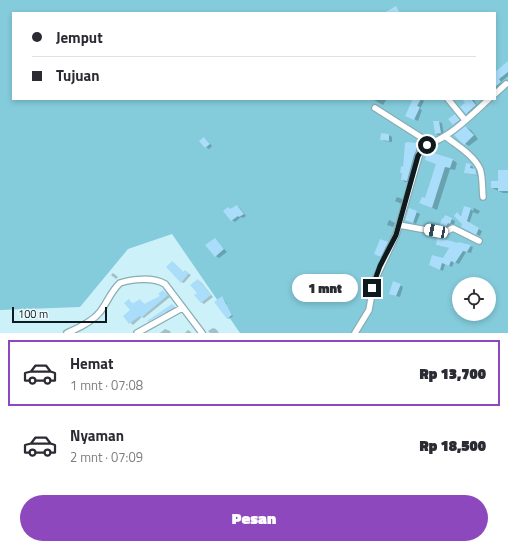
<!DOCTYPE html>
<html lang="id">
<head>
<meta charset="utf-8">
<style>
	body { margin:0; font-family:"Titillium Web",sans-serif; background:#f7f7f7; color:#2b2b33; height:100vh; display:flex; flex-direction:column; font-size:15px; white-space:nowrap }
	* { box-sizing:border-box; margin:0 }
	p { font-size:13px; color:#7c7c81 }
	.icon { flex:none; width:22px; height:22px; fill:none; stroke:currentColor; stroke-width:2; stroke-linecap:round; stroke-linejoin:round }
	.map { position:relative; height:333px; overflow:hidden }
	.drawer { display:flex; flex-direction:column; background:#fff; flex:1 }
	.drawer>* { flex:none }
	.guide { position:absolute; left:12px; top:12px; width:484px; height:88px; border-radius:0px; box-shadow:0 2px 6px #0003; display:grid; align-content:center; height:88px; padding:0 20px; background:#fff }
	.tools { position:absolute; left:452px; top:277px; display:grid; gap:8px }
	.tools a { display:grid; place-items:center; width:44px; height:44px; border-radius:50%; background:#fff; box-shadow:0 2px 6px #0003; font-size:20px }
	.scale { position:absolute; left:12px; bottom:10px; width:95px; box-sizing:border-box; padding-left:4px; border:2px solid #0e1b1e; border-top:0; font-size:11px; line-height:14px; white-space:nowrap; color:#0e1b1e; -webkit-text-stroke:3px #ecfafd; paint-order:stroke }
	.end { position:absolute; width:18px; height:18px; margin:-9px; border:5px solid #0e1b1e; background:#fff; box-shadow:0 0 0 2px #fff }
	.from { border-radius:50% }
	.bubble { position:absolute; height:28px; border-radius:14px; background:#fff; box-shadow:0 2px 6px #0003; font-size:13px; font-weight:800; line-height:28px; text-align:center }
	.car { position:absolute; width:12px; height:24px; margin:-12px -6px; border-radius:5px; box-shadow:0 0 3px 1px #0007; background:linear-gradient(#fff 24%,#345 0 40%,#fff 0 76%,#345 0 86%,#fff 0) }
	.guide b { display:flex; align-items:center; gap:14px; height:38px; font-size:15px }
	.guide b+b { border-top:1px solid #e1e1e2 }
	.guide i { width:10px; height:10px; background:#2b2b33 }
	ul { padding:7px 0 0; list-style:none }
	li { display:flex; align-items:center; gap:12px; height:66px; margin:0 8px 6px; padding:0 12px; border:2px solid transparent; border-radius:0px }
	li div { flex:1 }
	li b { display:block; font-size:15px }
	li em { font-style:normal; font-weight:800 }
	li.current { border-color:#8c48bc }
	li>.icon { width:36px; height:36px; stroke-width:1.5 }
	.cta { display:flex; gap:8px; margin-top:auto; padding:8px 20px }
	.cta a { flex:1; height:46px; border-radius:24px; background:#8c48bc; color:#fff; font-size:16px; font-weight:800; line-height:46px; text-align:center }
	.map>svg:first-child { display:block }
	.green { fill:#84cbdb; fill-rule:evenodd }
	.shadow { fill:#0003 }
	.building { fill:#a9ddf9 }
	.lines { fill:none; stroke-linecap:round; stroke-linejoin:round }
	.street-casing { stroke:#8aacb4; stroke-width:8 }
	.street { stroke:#fff; stroke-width:5.5 }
	.route { stroke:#0e1b1e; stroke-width:5 }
</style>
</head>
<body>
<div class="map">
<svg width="508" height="333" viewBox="0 0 508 333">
	<rect width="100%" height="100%" fill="#cdf1f9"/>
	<path class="green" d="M0,0H508V333H240L172,234L128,249L80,307L0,310ZM13,13H495V99H13ZM459,284H489V314H459Z"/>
	<path class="shadow" d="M508,63V76L501,82L504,85L495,95V71L497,72Z
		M375,99H387L383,105L374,100Z
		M414,99H421L424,101L420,109L422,110L418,121L410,117Z
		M464,99H473L479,108L470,116L461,107L466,103Z
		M455,115L462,122L457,126L454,124Z
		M439,122L442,123L444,135L439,136L436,134Z
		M465,127L471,130L478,139L469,146L464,143Z
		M389,135L392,137V142L384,141L381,139Z
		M205,138L212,146L209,149L206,147Z
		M417,144L420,146L419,153L411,182H405L402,180L404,168Z
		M453,160L457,163L455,170L450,169L437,210L421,203L426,199L437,164Z
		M467,164L473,167V170L478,172L479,176L466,173Z
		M508,171V193H503L492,188L499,182Z
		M397,197L405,200L404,205L395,201Z
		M237,206L240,208L246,216L243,218L241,217L235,222L232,220L231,210Z
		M474,208L480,211L478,214L473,212L469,224L482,231L480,236L462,227L463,224L458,213L462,216L470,209L473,211Z
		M409,209L420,214L416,224L409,221Z
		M446,217L455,221L454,225L451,224L450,228L447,229L440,226Z
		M389,220L395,223L393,227L387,225Z
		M215,239L227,252L219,258L216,256Z
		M388,243L391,245L384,258L379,256Z
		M437,245L470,246L473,247L471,253L466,252L459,264L454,262L452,267L445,264L443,271L433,266L443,259L450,248Z
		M173,262L184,273H188L191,275L184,283L181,282Z
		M113,273L118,277L116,279L111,275Z
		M198,281L201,282L213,297L204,304L201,302L198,294Z
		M400,285L403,287L400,297L393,295Z
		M166,293L170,297L144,318L142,317L133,325L124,316L131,310L129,301L133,304L140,300L145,305Z
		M223,298L227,304L226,305L233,316L229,319L227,318Z
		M172,305L177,309L168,314L165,312Z
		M213,328L216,329L219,333H210L208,331Z
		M165,329L170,331L171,333H160Z
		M188,330L191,332V333H185Z"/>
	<path class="building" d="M396,6L400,13H384Z
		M508,61V72L499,79L501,82L495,87V72Z
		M413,99H421L417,106L420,107L414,120L405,116Z
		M462,99H471L476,105L466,114L460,107L465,103Z
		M455,114L460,120L453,125L448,119Z
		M433,121H439L441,133L435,134Z
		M465,126L474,135L464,145L454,135Z
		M381,133L389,134V141L380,140Z
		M204,137L210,144L205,148L199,141Z
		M407,142L417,143L416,151L414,155L407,181L401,180L402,173H400L401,166L403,167L405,143Z
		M427,151L453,159L450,168L445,167L432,208L419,203L422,197L425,198L436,164L425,160Z
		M466,163L471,164L470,168L475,169L477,175L464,173Z
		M498,170H508V191H498V188H491V181H498Z
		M237,205L244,214L239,217L238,216L231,221L223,211L228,207L230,209Z
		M464,206L471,208L467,221L479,228L476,235L461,227L462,224L454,216L457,212L461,216Z
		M409,208L417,211L413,223L405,220Z
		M445,215L452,218L450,224L448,223L446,227L443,228L439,227L442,218L443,219Z
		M215,238L224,249L215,257L205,245Z
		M437,238L451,241L457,243L458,242L471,245L467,252L463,251L455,263L451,261L449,266L442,263L440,270L429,265L432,255L443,258L449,248L436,245Z
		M380,239L388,242L381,257L374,254Z
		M172,261L183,272L185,270L189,273L181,283L166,267Z
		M198,279L211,295L201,303L194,295L197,293L190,285Z
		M393,281L401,284L396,296L389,294Z
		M163,290L168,295L141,318L140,316L129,324L123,316L130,310L124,303L129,299L132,304L140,299L144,304L160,296L158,294Z
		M222,296L232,315L227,319L214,302Z
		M172,304L175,307L148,322L147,321Z"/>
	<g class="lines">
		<g class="street-casing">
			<path id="street" d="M495,94L506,84
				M448,99L465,120
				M375,108L430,143
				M445,136C456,145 474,155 480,169C483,177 482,188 483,197
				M399,225L443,233L453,228L479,241
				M67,333C79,328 92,322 100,312C107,303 111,291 120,283C132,279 153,277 165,284L202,333
				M137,333L182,308
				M355,333L369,310L374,282L396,235L420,153C427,143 439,141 448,134C462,125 477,110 489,99"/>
		</g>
		<use href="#street" class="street"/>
	</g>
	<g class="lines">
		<path class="route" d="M372,288L380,266L396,235L418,156L422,150L427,145"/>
	</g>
</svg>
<div class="tools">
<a><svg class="icon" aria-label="locate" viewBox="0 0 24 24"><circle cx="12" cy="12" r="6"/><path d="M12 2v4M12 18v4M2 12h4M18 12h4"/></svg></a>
</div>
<div class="scale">100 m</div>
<i class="end from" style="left:427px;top:145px"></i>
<i class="end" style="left:372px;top:288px"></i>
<div class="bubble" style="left:292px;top:274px;width:66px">1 mnt</div>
<i class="car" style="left:436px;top:231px;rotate:281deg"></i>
<div class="guide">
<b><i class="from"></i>Jemput</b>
<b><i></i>Tujuan</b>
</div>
</div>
<section class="drawer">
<ul>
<li class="current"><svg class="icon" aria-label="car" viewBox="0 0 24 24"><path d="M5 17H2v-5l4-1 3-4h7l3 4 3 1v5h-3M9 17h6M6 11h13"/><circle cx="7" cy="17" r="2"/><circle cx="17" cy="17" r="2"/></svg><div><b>Hemat</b><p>1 mnt · 07:08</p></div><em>Rp 13,700</em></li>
<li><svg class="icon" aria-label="car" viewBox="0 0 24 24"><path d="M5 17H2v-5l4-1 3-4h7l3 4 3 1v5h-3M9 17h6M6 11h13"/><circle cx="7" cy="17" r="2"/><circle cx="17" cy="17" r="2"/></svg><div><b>Nyaman</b><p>2 mnt · 07:09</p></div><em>Rp 18,500</em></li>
</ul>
<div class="cta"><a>Pesan</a></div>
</section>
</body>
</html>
